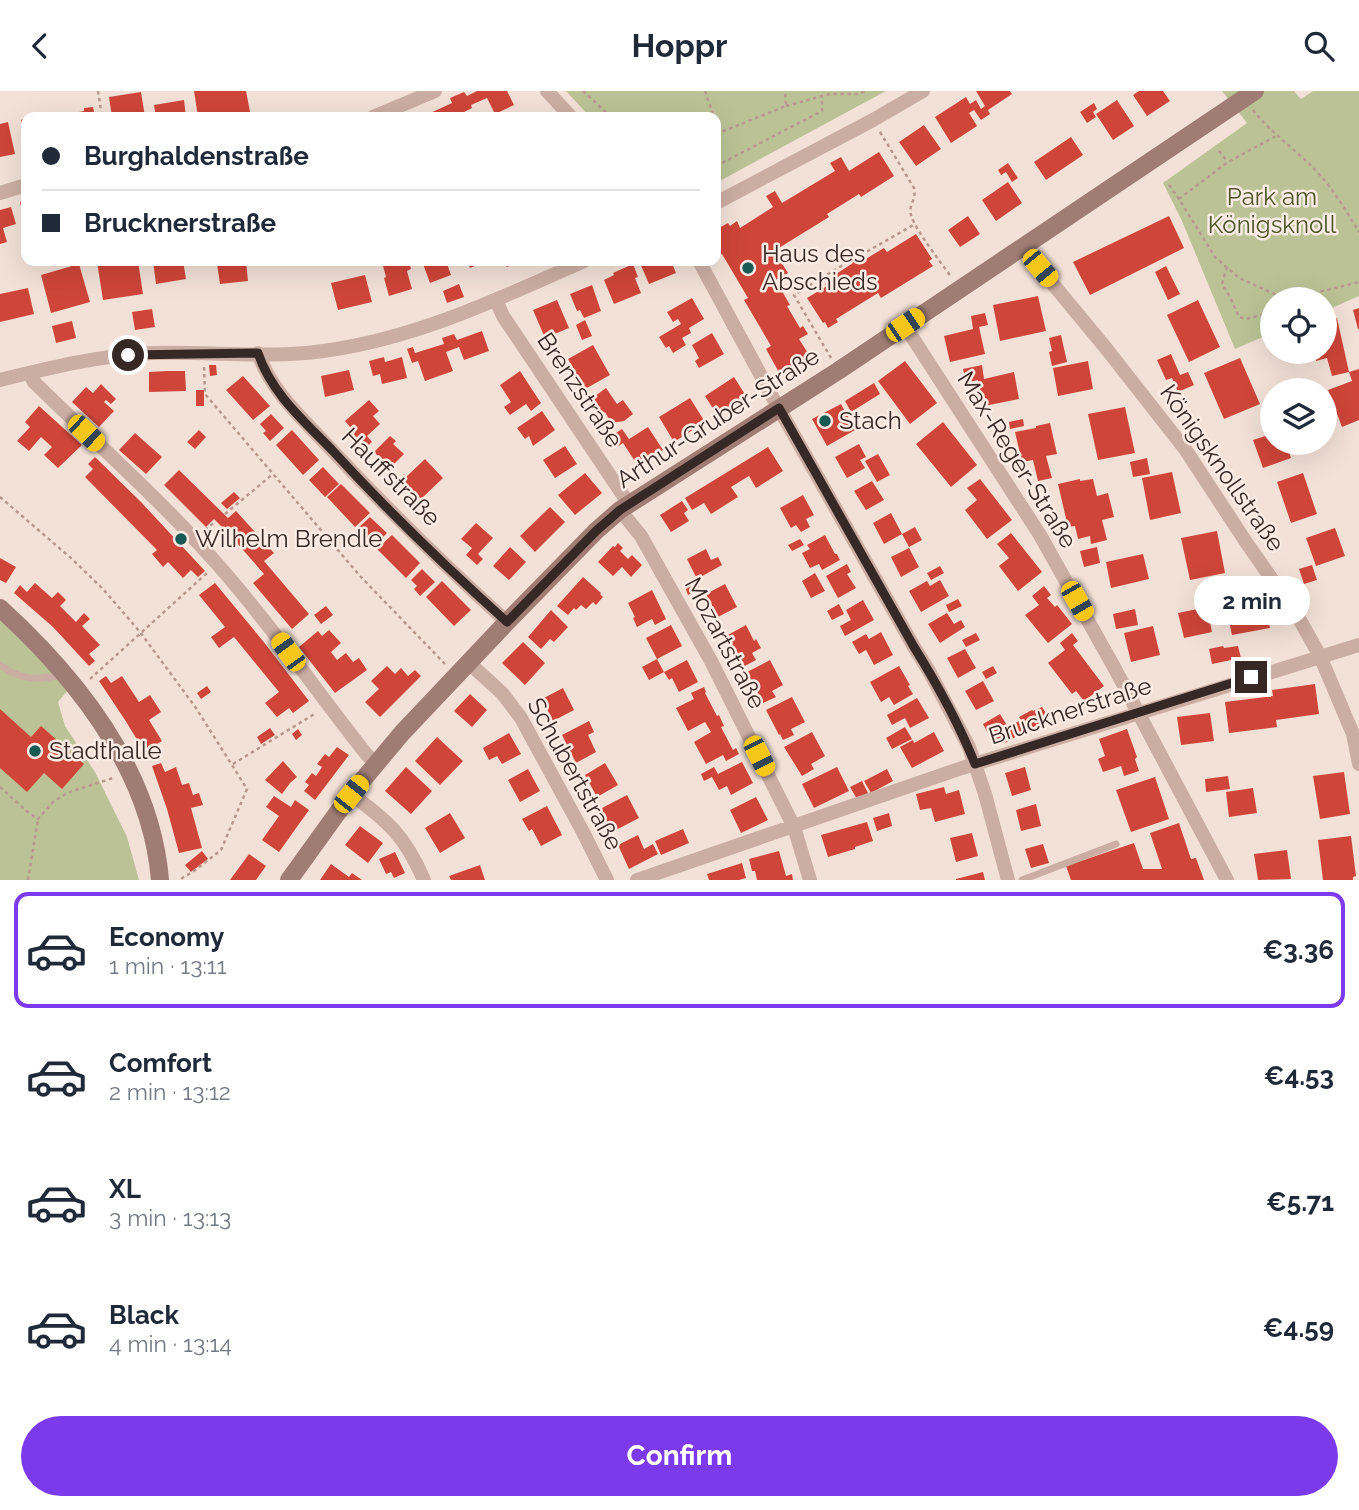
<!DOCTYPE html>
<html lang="en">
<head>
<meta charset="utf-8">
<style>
	body { margin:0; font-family:Raleway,sans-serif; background:#f6f6f7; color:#1f2937; height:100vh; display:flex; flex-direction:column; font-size:26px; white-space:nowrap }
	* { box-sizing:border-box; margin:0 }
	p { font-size:23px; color:#747a83 }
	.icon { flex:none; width:38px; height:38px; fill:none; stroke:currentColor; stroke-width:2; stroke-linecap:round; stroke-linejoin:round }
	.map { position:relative; height:789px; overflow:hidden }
	.side { display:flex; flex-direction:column; background:#fff; flex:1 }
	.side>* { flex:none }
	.hud { position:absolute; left:21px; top:21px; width:700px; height:154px; border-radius:14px; box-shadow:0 7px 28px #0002; display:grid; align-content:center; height:154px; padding:0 21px; background:#fff }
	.buttons { position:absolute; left:1260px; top:196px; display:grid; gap:14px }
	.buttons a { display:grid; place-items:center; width:77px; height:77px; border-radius:50%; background:#fff; box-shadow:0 7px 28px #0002; font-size:35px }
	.end { position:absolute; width:32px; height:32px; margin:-16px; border:9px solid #362825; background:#fff; box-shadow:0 0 0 4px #fff }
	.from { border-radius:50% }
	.bubble { position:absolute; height:49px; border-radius:24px; background:#fff; box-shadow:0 7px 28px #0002; font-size:23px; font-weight:700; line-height:49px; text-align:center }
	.car { position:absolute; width:21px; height:42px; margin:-21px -10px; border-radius:9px; box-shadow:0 0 5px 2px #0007; background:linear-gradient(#f5c518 24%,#345 0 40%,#f5c518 0 76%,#345 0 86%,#f5c518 0) }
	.hud b { display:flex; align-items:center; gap:24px; height:66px; font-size:26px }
	.hud b+b { border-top:2px solid #e0e1e3 }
	.hud i { width:18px; height:18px; background:#1f2937 }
	ul { padding:12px 0 0; list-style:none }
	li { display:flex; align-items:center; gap:21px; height:116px; margin:0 14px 10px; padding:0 7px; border:4px solid transparent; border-radius:14px }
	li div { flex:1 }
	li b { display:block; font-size:26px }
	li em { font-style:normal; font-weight:700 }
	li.active { border-color:#7c3aed }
	li>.icon { width:63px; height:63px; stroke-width:1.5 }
	.action { display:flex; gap:14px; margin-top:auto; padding:14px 21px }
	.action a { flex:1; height:80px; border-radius:42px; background:#7c3aed; color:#fff; font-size:28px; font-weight:700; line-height:80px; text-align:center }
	header { display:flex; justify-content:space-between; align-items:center; height:91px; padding:0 21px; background:#fff; font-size:32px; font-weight:700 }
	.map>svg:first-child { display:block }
	.green { fill:#bbc396 }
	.building { fill:#cf4539 }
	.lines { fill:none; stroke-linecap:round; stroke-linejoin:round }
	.path { stroke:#b7988d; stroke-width:2.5; stroke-dasharray:3.5 3.5; stroke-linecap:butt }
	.lane { stroke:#cbaea3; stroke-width:7 }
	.street { stroke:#cbaea3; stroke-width:14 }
	.secondary { stroke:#9f7c74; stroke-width:18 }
	.route { stroke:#362825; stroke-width:9 }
	.poi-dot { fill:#185a53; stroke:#faece4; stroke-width:2.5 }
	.labels { text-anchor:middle; stroke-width:5; stroke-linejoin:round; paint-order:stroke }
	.park-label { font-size:24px; fill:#4c5627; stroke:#faece4 }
	.poi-label { font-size:24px; fill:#362825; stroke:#faece4; text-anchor:start }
	.street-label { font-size:24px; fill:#362825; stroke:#faece4 }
</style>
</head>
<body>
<header><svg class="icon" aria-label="back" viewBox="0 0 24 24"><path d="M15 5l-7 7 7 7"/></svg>Hoppr<svg class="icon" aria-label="search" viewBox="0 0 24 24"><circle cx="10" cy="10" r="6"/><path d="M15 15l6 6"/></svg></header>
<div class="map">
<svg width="1359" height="789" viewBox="0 0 1359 789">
	<rect width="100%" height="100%" fill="#f3e1d7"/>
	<path class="green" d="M566,0H886L716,92V26H590Z
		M1222,0H1294L1301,8L1313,0H1359V205L1325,220V208H1272V242L1235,258L1182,130L1163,92L1247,32Z
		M0,527L69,598L58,611L65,635L95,681L127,746L139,789H0Z"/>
	<path class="building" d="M194,0H246L251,26H198Z
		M477,0H507L514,14L495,23L487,7L471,14L472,17L458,24L460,26H427L426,24L452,12L450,7L464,1L467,5Z
		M976,0H1010L1012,3L988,19L990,23L981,29L974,19L969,22L977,35L951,52L935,26L966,6L970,13L976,9L981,18L985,15Z
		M1139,0H1163L1170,10L1147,25L1133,4Z
		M141,1L145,26H112L109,6Z
		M184,9L186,26H156L154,14Z
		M1117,9L1134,35L1113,49L1096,23Z
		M1094,12L1097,18L1093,21L1096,26L1087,32L1080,21Z
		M93,16L95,26H64L63,24L84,20V17Z
		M26,27V49H25L21,29Z
		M8,31L15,63L0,66V33Z
		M924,34L941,58L916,75L899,51Z
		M1071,46L1083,64L1046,89L1034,71Z
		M879,61L894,85L861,106L859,103L827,123L829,126L774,160L788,182L774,190V192L777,197L779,195L790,214L787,215L800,237L803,235L808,243L799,248L811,267L781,285L766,258L771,255L744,209L748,207L722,163L719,164L716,158V143L721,140L719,137L728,132L730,135L737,130L740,137L773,116L766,105L775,100L782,112L835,80L830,72L841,66L849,80Z
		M1008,72L1018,87L1012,91L1006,81L1001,84L998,79Z
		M1008,91L1022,112L996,130L982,109Z
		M26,109V132H25L20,111Z
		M11,116L16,133L3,137L7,151L0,153V119Z
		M968,125L980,143L960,156L948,139Z
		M1169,125L1184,157L1090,204L1073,171Z
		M916,143L932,168L929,170L933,175L881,207L878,202L836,228L838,231L828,237L825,231L823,232L807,207L827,195L825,193L834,187L833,185L853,172L848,163L857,158L864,169L884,157L887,161Z
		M103,170H138L143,203L103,209L97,171Z
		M153,170H183L186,188L156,193Z
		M239,170H246L248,190L220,193L217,173Z
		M400,170H409L411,178L407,180L412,198L389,205L384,187L386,186L383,175Z
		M431,170H446L451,184L430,192L423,173Z
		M467,170H486L470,177Z
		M504,170H520L507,176Z
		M645,170H671L676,182L649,193L640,172Z
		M79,173L90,211L51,222L41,184Z
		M633,173L638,186L635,187L641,202L614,213L604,189L614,184L613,182Z
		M1166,175L1180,203L1168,209L1155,181Z
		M365,184L372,211L338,219L331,192Z
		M459,193L464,206L447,212L443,200Z
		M592,194L601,220L584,227L580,219L577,220L570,203Z
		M28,197L34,223L0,231V203Z
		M1038,205L1046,240L1000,250L993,214Z
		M692,207L704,228L689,237L691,242L682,247L686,254L673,262L669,255L666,257L659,246L681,233L678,228L673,231L667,221Z
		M557,209L569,237L545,247L533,219Z
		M1198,209L1220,256L1189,271L1167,224Z
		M1359,217V238H1358L1353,219Z
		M152,218L155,236L135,239L132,221Z
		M985,222L988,234L979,236L985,263L950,271L944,245L973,238L971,225Z
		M1337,227L1349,281L1332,285L1327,267L1316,270L1314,261H1325V229Z
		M585,229L592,245L582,249L576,234Z
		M72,230L76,247L56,252L52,235Z
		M482,240L489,260L464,269L459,256L446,261L453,280L425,290L418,270L412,272L407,258L413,256L415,262L444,253L442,247L454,243L457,249Z
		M712,242L724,263L699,277L695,270L699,267L692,254Z
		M1061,244L1067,271L1052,275L1049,261L1052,260L1049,247Z
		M593,254L610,284L585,298L568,268Z
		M1171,263L1180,284L1188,281L1194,294L1178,301L1172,287L1166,289L1157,269Z
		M384,266L385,271L402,266L407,287L382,293L380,283L373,285L369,270Z
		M1240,267L1260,313L1224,328L1204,282Z
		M905,270L937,312L910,333L878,290Z
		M1088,270L1093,298L1058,305L1053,277Z
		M209,274H216L217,284L210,285Z
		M982,274L984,288L1014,281L1019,308L984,315L978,289L966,292L963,278Z
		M1359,278V329L1342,336L1328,299L1352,290L1349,281Z
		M349,279L354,299L325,306L321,285Z
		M167,280H185L186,300L149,301V281Z
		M520,280L541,312L531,320L526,313L510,324L504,316L511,311L500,294Z
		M243,285L270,315L253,329L226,299Z
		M734,286L746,305L717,324L705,305Z
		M874,292L880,303L851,321L845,310Z
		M101,293L116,308L111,313L106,309L104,311L114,320L99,336L72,311L86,296L93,302Z
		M606,297L617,313L623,309L633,323L624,330L611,332L605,321L602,324L591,308Z
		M196,299H204V315H196Z
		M690,307L705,331L674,351L659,326Z
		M369,309L379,320L373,325L380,333L367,345L372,351L362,360L350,347L355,342L345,330Z
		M841,313L855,339L827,355L812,328Z
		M39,315L82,354L58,377L44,364L52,356L41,346L29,360L17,350L30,336L25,331Z
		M1125,316L1135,362L1098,369L1088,323Z
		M542,320L555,339L533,355L529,345L525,348L517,337Z
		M271,323L284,337L270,350L263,342L266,340L260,333Z
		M1023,328L1024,335L1010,338L1009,331Z
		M943,331L977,374L951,396L916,353Z
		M1050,332L1057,363L1046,365L1052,387L1038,390L1033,369L1022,371L1015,341L1036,337V335Z
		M648,336L663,359L638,375L623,352L617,356L610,346L622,338L629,348Z
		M199,339L206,346L195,358L187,351Z
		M292,339L319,369L303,384L276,354Z
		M135,342L162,366L146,383L119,359Z
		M1272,343V352H1286L1291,367L1263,377L1253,349Z
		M390,345L396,350L393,353L404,363L390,377L374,361Z
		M859,353L866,366L860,369L865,377L847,387L835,366Z
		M565,355L577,373L555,387L543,369Z
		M768,356L783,380L756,397L749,385L731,396L738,406L711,423L704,412L692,419L685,407Z
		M878,363L890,384L877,391L865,370Z
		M95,366L141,411L205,480L198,486L191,479L183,487L168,471L163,476L152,463L157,459L85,386L93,378L88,373Z
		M1147,367L1150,383L1133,386L1130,371Z
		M425,368L443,387L421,408L415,401L411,405L396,390L404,383L406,386Z
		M323,376L339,393L325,406L309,389Z
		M179,379L228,427L236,420L274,462L264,470L309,523L292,538L253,492L264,483L230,444L214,428L206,436L164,394Z
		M1172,381L1181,422L1150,429L1142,387Z
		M585,382L602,402L575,424L558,404Z
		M1303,382L1317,423L1291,432L1277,391Z
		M980,388L1012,429L987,448L965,419L977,409L967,397Z
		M1080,388V390L1093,388L1097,405L1108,402L1114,426L1102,429L1107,449L1091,453L1090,445L1078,448L1075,435L1068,436L1058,393Z
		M872,390L884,409L866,419L854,400Z
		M341,393L370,422L355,436L327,406Z
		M234,401L240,407L227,418L221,412Z
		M803,404L814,424L806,428L810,436L801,441L796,434L791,437L780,417Z
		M682,410L688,419L684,422L689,430L671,441L660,424Z
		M550,416L565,431L535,461L520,445Z
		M891,422L902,443L884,453L873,432Z
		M370,426L387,442L373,456L365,448L367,446L358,437Z
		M476,432L493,447L478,463L483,468L477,474L466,464L472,457L461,448Z
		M915,436L922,449L909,456L902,443Z
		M1335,437L1345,465L1316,475L1306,447Z
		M1217,440L1225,482L1190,489L1181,447Z
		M1011,442L1042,481L1018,500L999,475L1009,467L997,453Z
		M392,444L420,472L406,487L377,458Z
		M825,444L835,463H837L840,469L822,479L819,473L810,477L802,462L810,458L807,454Z
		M800,448L804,454L792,460L788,454Z
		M618,452L623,457L620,460L628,468L632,464L642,474L631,486L622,476L613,485L598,471L613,455L615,456Z
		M510,456L526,471L509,489L493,475Z
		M1097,456L1100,472L1084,476L1080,460Z
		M909,457L919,476L901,486L891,466Z
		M706,458L711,469L718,466L722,474L697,488L687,468Z
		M1143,463L1149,488L1111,497L1106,471Z
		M0,467L16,476L6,492L0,489Z
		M847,473L851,481L847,483L856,497L838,507L826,485Z
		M1312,474L1317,489L1304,493L1299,478Z
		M940,475L944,482L931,489L927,482Z
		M422,478L435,491L420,505L414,498L417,495L411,489Z
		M815,482L825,500L811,507L802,490Z
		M583,486L601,502L600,503L603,506L596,514L593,511L586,518L581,514L576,519L574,517L568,524L557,515Z
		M1243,488L1247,502L1262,499L1270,537L1232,544L1224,507L1233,505L1231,491Z
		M940,489L949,505L921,521L909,500L927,490L930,495Z
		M442,490L471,519L454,535L426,506Z
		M696,491L700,498L688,504L685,496Z
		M35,492L52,507L58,501L66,509L60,515L76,531L84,522L90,528L82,535L100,554L89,563L95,570L89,575L53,536L14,502L20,494L27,501Z
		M215,492L263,550L309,610L293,622L289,617L277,626L265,612L279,601L234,546L219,557L211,546L225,536L199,504Z
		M725,493L737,516L718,526L706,503Z
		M1044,495L1051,504L1047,507L1055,516L1057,514L1072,533L1048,552L1025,524L1039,514L1032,505Z
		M652,499L666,528L655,534L652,528L637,536L633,527L635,526L628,512Z
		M958,508L962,515L949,521L946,514Z
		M863,509L874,529L845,545L840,535L851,529L846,519Z
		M839,513L844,523L832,529L827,520Z
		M326,515L333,524L321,533L314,524Z
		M1207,516L1212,541L1184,547L1178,522Z
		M1135,518L1138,534L1116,538L1113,523Z
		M551,519L568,536L554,551L550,548L541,558L528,546Z
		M947,522L954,533L961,529L965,536L940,552L928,533Z
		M671,534L682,555L657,568L646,547Z
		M746,534L754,550L756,548L761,557L752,562L756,569L741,577L737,570L740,569L726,545Z
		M1153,535L1160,564L1131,571L1124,542Z
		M329,539L341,552L331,561L337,569L346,562L353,571L359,567L367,579L335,602L299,556L318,540L322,545Z
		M881,541L893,564L874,574L866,559L859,563L852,551L866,543L869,548Z
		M976,542L980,549L966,556L962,549Z
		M1072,542L1078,550L1073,554L1104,595L1084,610L1076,600L1072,603L1048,572L1065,559L1060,552Z
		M523,551L545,572L525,594L502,572Z
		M1223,555L1224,557L1238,555L1241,567L1212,573L1209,558Z
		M965,558L976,577L958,587L947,567Z
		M657,568L664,581L649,589L642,576Z
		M687,569L698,591L679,601L672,587L669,589L664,581Z
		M770,569L783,594L772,600L776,606L763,612L747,581Z
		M387,575L395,583L401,577L408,585L415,579L421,585L380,626L365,611L379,598L371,590Z
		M899,575L910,594L908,595L913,603L894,614L889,606L881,611L870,591Z
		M993,575L997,582L986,588L982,581Z
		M106,585L111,592L122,585L139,611L150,604L161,621L149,629L162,650L152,656L156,664L149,668L125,629L99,590Z
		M983,590L994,610L976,619L965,600Z
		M1315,593L1319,623L1276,629L1277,636L1229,642L1225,611L1273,605L1272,599Z
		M207,595L211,601L201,608L197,602Z
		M704,596L706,601L705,602L717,625L719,624L724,635L721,636L733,659L736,657L739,663L726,670L723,664L706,673L694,651L711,641L705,631L688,640L676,617L694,608L691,602Z
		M563,597L574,619L553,630L542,608Z
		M470,603L487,619L472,636L454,620Z
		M792,606L805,631L791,638L794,644L783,649L780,643L779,644L766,619Z
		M917,607L929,627L910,637L905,627L892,634L887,624Z
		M1042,616L1049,627L1005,652L1003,648L994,653L983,633L1000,623L1008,636L1021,629L1019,626L1032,619L1033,620Z
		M0,618L31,646L41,635L84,673L62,698L44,682L27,701L0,677Z
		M1210,622L1214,650L1181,654L1177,626Z
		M589,630L594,641L588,644L596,661L576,672L562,644Z
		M905,636L912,648L892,658L886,647Z
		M270,637L275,644L261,653L257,646Z
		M298,638L302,644L296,649L292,643Z
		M1127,638L1137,666L1135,668L1139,680L1124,685L1121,675L1103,681L1098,668L1105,665L1099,648Z
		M812,641L825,665L811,673L814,678L802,685L784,656Z
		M934,641L944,660L912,677L900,656L913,649L914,652Z
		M509,642L521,663L502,673L497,665L489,669L483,657Z
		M437,646L463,670L440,694L415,670Z
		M337,656L349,664L315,709L304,700L309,694L305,691L312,682L316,685L322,676L317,673L325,663L329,666Z
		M283,670L297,686L290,692L282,703L265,689Z
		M742,671L753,692L731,704L727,695L719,699L712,686L704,690L701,683L714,676L718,683Z
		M161,672L165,681L176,676L182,694L189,692L193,704L199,702L203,714L191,717L202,757L179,762L167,718L152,675Z
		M605,672L618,694L597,706L585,684Z
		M406,676L432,700L411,723L385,700Z
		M837,676L849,700L814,717L802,693Z
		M1025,676L1031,699L1012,705L1005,682Z
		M528,678L540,700L520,711L508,689Z
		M887,678L893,690L871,702L864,690Z
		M1344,681L1350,723L1320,728L1313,685Z
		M1228,685L1230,698L1206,701L1205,688Z
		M1155,686L1169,728L1131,741L1116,699Z
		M862,690L868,702L857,708L850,696Z
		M944,696L946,703L959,699L965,723L935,731L931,717L920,719L916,703Z
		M1253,697L1257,722L1229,726L1226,701Z
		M627,704L639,727L612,741L600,718Z
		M274,705L291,716L295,709L309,719L279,761L262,749L279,725L266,716Z
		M756,706L768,729L741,742L730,719Z
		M1036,713L1041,735L1021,740L1016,719Z
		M547,715L562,744L541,755L532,738L529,740L522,728Z
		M450,722L465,747L440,762L425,737Z
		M889,722L892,735L877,740L873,727Z
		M867,731L873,750L855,756V758L828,766L821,744Z
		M1179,732L1191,768L1196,767L1204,789H1071L1066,775L1134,752L1143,778H1162L1150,742Z
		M360,735L383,752L368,772L345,754Z
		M683,738L689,752L661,764L655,750Z
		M972,742L978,765L956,771L950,747Z
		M638,744L644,758L653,753L658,763L629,778L618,754Z
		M1351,745L1356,785L1353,786V789H1323L1318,749Z
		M1043,753L1049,772L1031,777L1025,758Z
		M1287,759L1291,788L1258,789L1254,763Z
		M202,760L208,768L191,781L185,774Z
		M779,760L786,785L792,783L793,789H757L755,780H752L749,768Z
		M395,761L405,782L394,787L391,781L386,783L379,768Z
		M249,763L266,775L256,789H230Z
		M742,772L746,787L739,789H709L707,783Z
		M331,773L349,786L352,782L362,789H320Z
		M480,774L485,789H451L449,785Z
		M983,781L985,789H956V788Z"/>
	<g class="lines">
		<path class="path" d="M98,0L102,26
			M583,0L611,26
			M705,0L714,26
			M786,15L830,3H857L866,0
			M1253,19C1272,43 1297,59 1318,82C1334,99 1347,121 1359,141
			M716,32L719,42
			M880,41L914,97C917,108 908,114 911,124C915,139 941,171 951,186
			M716,43L786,15L785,0
			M1219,60L1228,71
			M716,75L822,20V5
			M1169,94L1179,108L1215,166L1239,187L1279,205L1311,203L1359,191
			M1179,108L1228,71L1276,45
			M861,164L915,133
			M1227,176L1222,193L1230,206L1239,226L1246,228L1272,221
			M831,267L794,204L851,169
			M204,276L205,303L360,485L445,573
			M0,406L72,468L103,498L140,541L196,617L247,698L221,759L194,780L179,789
			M225,423L273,383
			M205,439L216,430
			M90,588L207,482
			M233,673L316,622
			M0,696L29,722L38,728L53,711L67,702L113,687
			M28,789L38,728"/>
		<path class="lane" d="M0,574C22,590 36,589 62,584
			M1022,789L1116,753"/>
		<path class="street" d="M547,0L571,26
			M373,26L435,0
			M0,102L26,94
			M716,112L873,29L923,0
			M1023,157L1105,256L1185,358L1246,451L1297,524L1320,565L1353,643L1359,673
			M699,170L773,307L914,556L929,580L969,656L985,703L1008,789
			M496,209L503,225L629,413
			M905,235L1040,444L1114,576L1227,789
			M258,262C271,300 302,327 328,355C385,416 445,475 507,531
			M29,282L34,291C96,352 162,410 219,475C272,535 317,601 367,664L376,672
			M0,289C49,277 102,264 152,262C209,260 267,268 323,260C415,248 501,207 584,170
			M620,419L641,445L711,570L794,736L810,789
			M469,572L502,602L521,627L583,741L607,789
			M351,703C389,731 405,745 424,789
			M637,789L962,677L1359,554"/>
		<path class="secondary" d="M0,517C78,588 151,680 160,789
			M289,789L351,703L402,642L507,531L596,440L620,419L838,280L1255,0"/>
	</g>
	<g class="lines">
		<path class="route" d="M128,264L258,262C271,302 304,330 332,359C386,418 447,477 507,531L596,440L620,419L779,317L914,556C937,593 959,633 975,673L1251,586"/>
	</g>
	<g class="poi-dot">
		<circle cx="748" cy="177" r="7"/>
		<circle cx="825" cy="330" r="7"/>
		<circle cx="181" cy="448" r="7"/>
		<circle cx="35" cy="660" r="7"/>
	</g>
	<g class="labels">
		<g class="park-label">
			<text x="1272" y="114">Park am<tspan x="1272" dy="28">Königsknoll</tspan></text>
		</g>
		<g class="poi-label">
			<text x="762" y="171">Haus des<tspan x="762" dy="28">Abschieds</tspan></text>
			<text x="839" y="338">Stach</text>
			<text x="195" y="456">Wilhelm Brendle</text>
			<text x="49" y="668">Stadthalle</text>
		</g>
		<g class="street-label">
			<text transform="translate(580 299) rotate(56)" y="8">Brenzstraße</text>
			<text transform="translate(718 327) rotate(-33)" y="8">Arthur-Gruber-Straße</text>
			<text transform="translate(1017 369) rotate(58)" y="8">Max-Reger-Straße</text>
			<text transform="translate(1222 377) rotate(55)" y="8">Königsknollstraße</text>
			<text transform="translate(391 386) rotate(45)" y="8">Hauffstraße</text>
			<text transform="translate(725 552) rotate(62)" y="8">Mozartstraße</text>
			<text transform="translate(1070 620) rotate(-18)" y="8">Brucknerstraße</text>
			<text transform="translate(575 683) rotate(61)" y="8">Schubertstraße</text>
		</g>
	</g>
</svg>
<div class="buttons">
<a><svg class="icon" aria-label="locate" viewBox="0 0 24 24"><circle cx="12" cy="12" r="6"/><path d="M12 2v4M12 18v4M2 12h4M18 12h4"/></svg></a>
<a><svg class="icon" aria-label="layers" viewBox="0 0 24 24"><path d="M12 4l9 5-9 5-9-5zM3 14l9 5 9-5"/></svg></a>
</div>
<i class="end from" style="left:128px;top:264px"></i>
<i class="end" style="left:1251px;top:586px"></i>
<div class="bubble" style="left:1194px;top:485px;width:116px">2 min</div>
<i class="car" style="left:1040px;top:177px;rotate:140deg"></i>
<i class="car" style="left:905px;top:234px;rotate:56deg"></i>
<i class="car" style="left:86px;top:342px;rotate:134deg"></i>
<i class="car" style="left:1077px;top:510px;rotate:150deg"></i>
<i class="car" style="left:288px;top:561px;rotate:324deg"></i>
<i class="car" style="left:759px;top:665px;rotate:153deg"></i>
<i class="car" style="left:351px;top:703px;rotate:39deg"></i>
<div class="hud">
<b><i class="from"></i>Burghaldenstraße</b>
<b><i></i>Brucknerstraße</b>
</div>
</div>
<section class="side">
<ul>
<li class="active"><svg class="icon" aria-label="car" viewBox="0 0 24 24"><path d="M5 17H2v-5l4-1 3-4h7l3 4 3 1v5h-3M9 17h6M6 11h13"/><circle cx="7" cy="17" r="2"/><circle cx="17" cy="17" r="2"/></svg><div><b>Economy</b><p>1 min · 13:11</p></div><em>€3.36</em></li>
<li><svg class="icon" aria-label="car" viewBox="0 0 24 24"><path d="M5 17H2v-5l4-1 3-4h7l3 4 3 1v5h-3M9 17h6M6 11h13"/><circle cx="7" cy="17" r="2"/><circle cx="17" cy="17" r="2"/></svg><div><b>Comfort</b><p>2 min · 13:12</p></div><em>€4.53</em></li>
<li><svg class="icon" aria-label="car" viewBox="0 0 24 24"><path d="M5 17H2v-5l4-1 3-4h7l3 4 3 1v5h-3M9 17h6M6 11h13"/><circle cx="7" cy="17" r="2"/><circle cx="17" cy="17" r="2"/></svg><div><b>XL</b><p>3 min · 13:13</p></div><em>€5.71</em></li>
<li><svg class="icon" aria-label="car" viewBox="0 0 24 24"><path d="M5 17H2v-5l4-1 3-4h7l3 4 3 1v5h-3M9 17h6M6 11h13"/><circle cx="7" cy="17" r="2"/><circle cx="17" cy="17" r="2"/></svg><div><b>Black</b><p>4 min · 13:14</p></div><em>€4.59</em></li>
</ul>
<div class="action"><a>Confirm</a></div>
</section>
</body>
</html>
